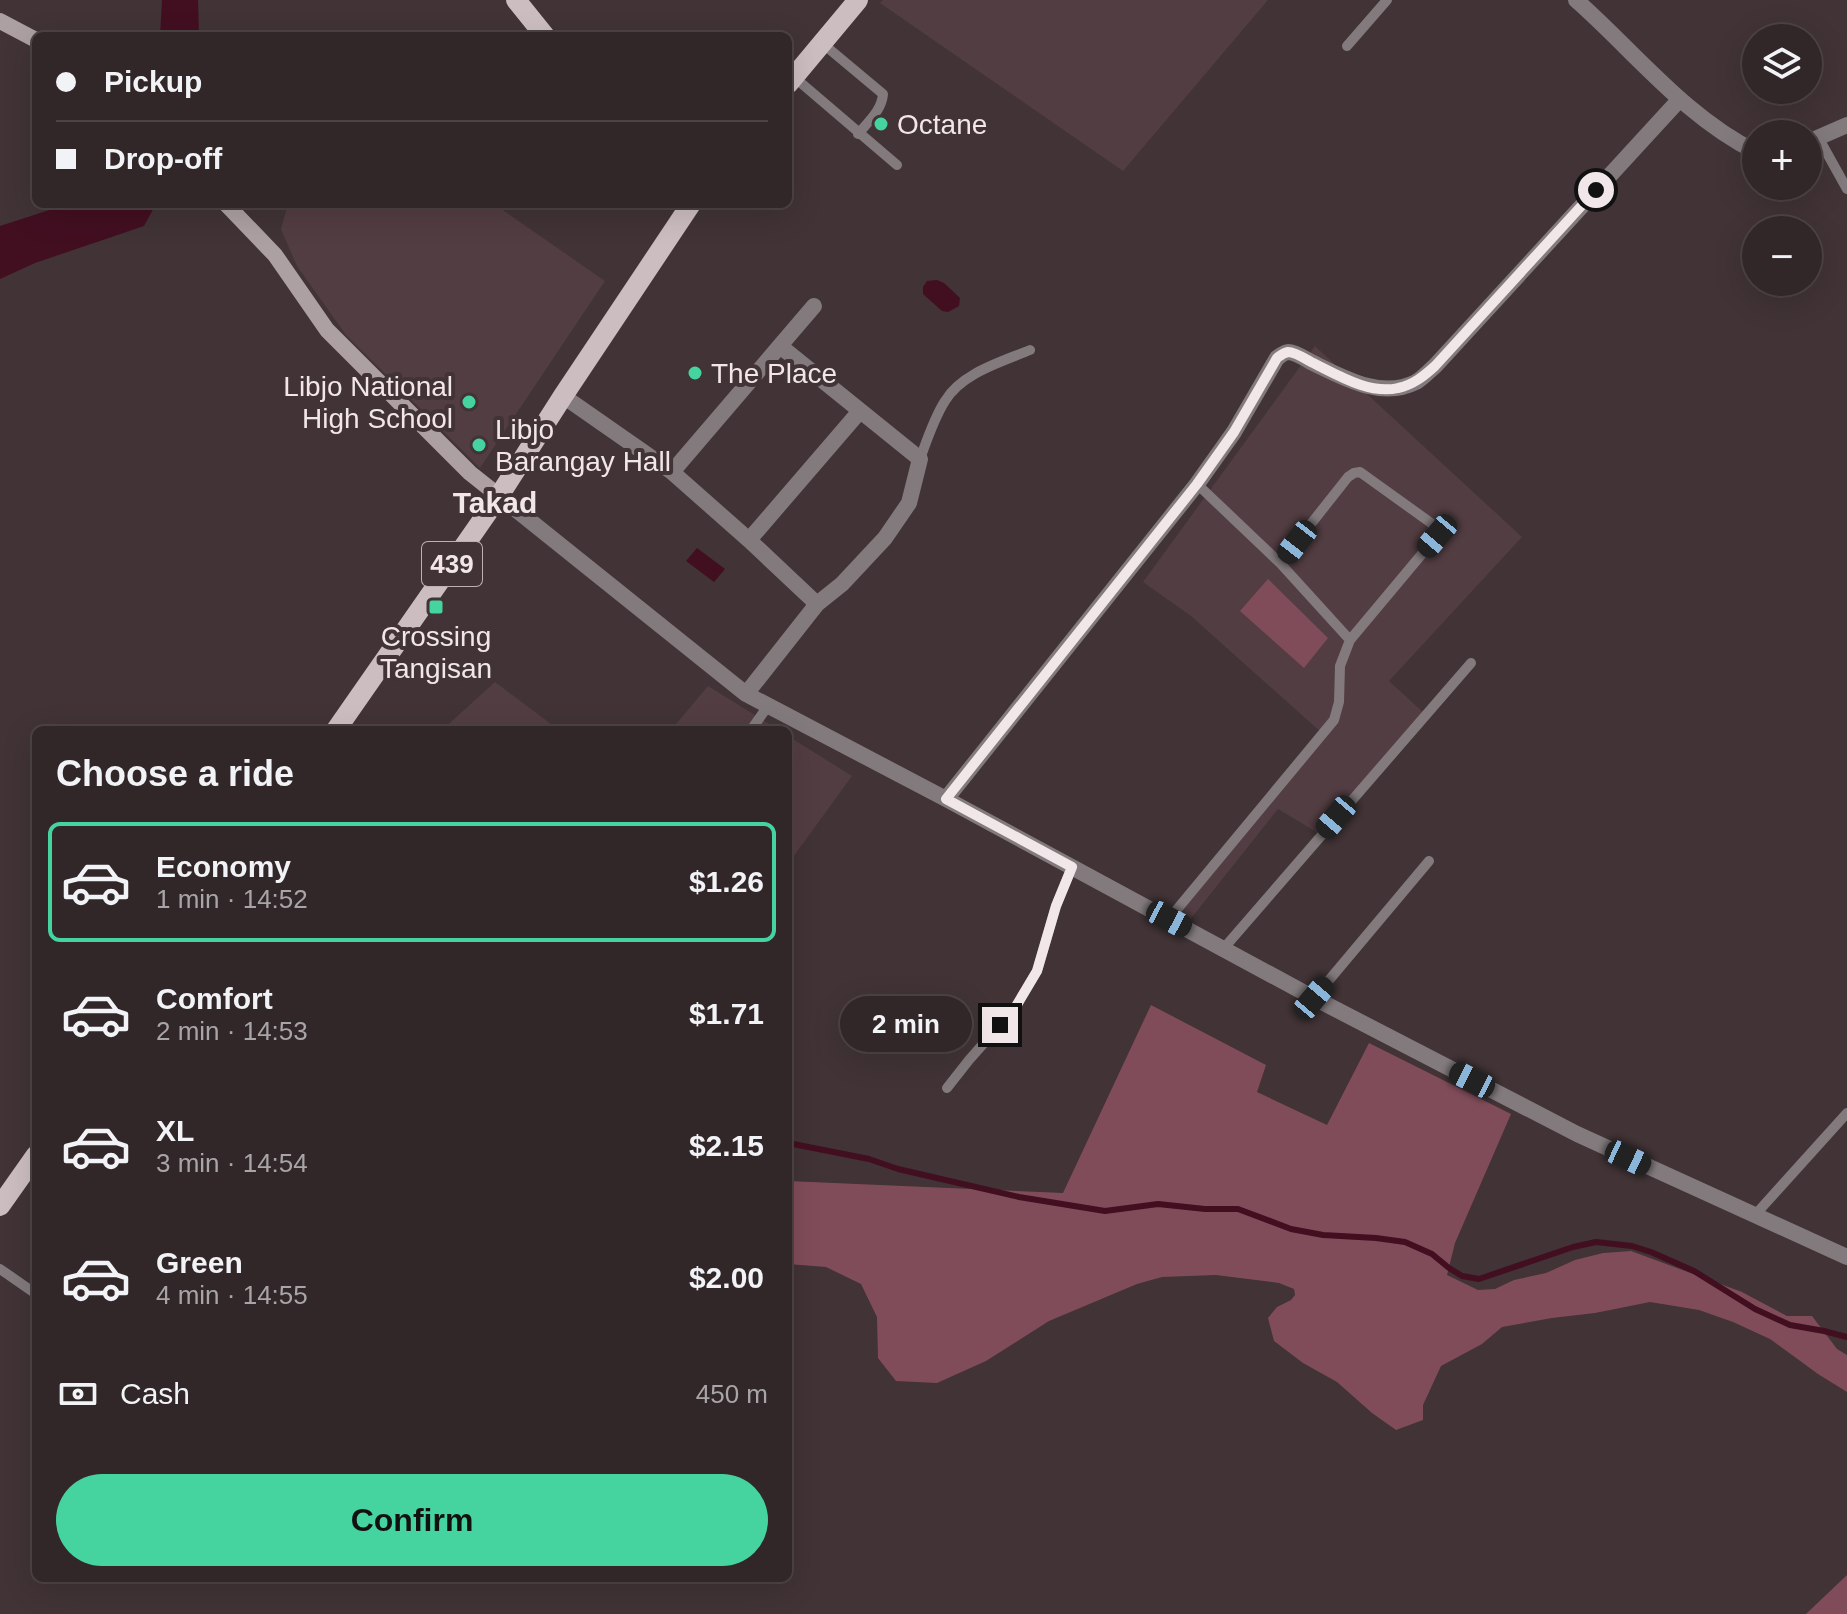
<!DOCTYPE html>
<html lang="en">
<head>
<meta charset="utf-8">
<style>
	body { margin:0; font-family:Arial,sans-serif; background:#392e30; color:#f1f3f6; height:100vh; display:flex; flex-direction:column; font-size:30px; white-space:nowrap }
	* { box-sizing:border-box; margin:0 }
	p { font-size:26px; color:#a8a5a8 }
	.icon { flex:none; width:44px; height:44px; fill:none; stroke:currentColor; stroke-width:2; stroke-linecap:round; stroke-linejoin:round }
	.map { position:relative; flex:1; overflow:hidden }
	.panel { position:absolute; left:32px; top:726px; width:760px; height:856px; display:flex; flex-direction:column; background:#312628; border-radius:12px; box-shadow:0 8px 32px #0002,0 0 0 2px #4c4345 }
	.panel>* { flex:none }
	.hud { position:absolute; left:32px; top:32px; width:760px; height:176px; border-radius:12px; box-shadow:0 8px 32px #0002,0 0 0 2px #4c4345; display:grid; align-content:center; height:176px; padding:0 24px; background:#312628 }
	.controls { position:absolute; left:1742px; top:24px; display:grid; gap:16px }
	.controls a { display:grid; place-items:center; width:80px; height:80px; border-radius:50%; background:#312628; box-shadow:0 8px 32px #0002,0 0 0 2px #4c4345; font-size:40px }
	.end { position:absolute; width:36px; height:36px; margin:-18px; border:10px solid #f1e7e9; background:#111; box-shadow:0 0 0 4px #111 }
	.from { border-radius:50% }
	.bubble { position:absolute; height:56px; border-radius:28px; background:#312628; box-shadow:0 8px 32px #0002,0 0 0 2px #4c4345; font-size:26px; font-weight:800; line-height:56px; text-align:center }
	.car { position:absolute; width:24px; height:48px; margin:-24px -12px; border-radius:10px; box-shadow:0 0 6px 2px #0007; background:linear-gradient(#222 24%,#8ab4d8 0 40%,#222 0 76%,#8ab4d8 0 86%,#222 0) }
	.hud b { display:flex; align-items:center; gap:28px; height:76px; font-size:30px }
	.hud b+b { border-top:2px solid #4c4345 }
	.hud i { width:20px; height:20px; background:#f1f3f6 }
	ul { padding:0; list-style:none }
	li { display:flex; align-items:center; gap:24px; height:120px; margin:0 16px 12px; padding:0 8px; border:4px solid transparent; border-radius:12px }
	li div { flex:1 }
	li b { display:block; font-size:30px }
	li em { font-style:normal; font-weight:800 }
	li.current { border-color:#45d49f }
	li>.icon { width:72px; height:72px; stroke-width:1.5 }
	h2 { padding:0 24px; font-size:36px; line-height:96px }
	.pay { display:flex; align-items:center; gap:20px; height:88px; padding:0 24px; font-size:30px }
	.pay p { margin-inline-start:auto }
	.button { display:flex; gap:16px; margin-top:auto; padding:16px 24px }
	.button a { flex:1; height:92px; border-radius:48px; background:#45d49f; color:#111; font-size:32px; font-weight:800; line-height:92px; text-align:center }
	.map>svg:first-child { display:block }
	.built { fill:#523d42 }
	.green { fill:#814c5a }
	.water { fill:#420f21 }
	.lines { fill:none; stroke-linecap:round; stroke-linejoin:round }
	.stream { stroke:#420f21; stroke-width:6 }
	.lane { stroke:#827a7c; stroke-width:10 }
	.street { stroke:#827a7c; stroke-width:16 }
	.secondary { stroke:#aca0a2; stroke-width:16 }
	.primary { stroke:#ccbdc0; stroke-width:20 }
	.route { stroke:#f1e7e9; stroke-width:10 }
	.poi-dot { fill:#45d49f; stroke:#413336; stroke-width:3 }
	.labels { text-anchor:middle; stroke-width:8; stroke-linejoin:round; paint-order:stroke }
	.shield { fill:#413336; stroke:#bcb1b3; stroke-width:2 }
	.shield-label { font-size:26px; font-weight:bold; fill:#f1e7e9 }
	.poi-label { font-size:28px; fill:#f1e7e9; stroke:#413336; text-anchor:start }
	.neighbourhood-label { font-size:30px; font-weight:bold; fill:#f1e7e9; stroke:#413336 }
</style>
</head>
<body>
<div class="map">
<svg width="1847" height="1614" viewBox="0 0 1847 1614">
	<rect width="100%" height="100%" fill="#413336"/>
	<path class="built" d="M883,0H1268L1123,171L880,3Z
		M288,204H494L605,281L480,468L346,335L297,266L281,229Z
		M1315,346L1522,537L1389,681L1425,714L1318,833L1278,809L1189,921L1175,908L1323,734L1191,616L1143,582Z
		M495,682L559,730H442Z
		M708,686L779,730H671Z
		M788,736L852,776L788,864Z"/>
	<path class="green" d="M1268,579L1328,638L1304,668L1240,611Z
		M1151,1005L1266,1065L1257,1092L1327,1125L1369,1043L1511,1114L1455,1243L1447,1275L1478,1290L1495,1289L1514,1280L1546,1273L1575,1260L1603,1253L1631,1251L1742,1292L1787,1316H1812L1837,1349L1847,1355V1392L1818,1374L1770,1339L1733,1322L1699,1310L1650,1302L1595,1313L1552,1318L1502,1327L1482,1344L1441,1366L1423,1405V1420L1396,1430L1372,1413L1337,1382L1303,1363L1274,1341L1268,1318L1277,1307L1291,1300L1295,1295L1294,1289L1279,1283L1216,1275L1162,1277L1137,1284L1049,1321L986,1361L937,1383L896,1381L878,1358L877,1317L861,1284L826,1267L788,1264V1181L1063,1193Z
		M1847,1575V1614H1806Z"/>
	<path class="water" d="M162,0H198L199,36H160Z
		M68,204H156L144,226L35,263L0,279V226Z
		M937,280L944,283L960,298L959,306L948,312L942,311L923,294V287L927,281Z
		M697,548L725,569L714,582L686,561Z"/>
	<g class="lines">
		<path class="stream" d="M788,1143L869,1159L898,1169L1019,1197L1105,1211L1158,1204L1205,1209H1238L1291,1229L1323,1235L1376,1238L1405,1242L1432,1254L1449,1268L1462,1276L1479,1279L1573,1247L1596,1242L1632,1246L1651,1252L1694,1271L1755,1309L1790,1325L1824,1331L1847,1337"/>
		<path class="lane" d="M822,43L883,94C882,110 868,122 858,134
			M1347,46L1387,0
			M794,77L897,165
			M1818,137L1847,189
			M920,459C927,440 934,418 945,401C962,373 1001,362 1030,350
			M1197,484L1280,563L1350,640
			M751,730L768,706
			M1169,919L1334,720L1339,702L1340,666L1350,640L1437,536L1436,529L1431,523L1360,472L1354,473L1348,477L1280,563
			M1224,948L1471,663
			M1314,998L1429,861
			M947,1088L969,1060L1015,1008L1037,971L1056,906L1072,867
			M1755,1215L1847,1113
			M0,1269L36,1294"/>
		<path class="street" d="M1576,0C1634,51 1685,117 1756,152
			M1808,142L1847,125
			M780,346L920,459L909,503L885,538L842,584L817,604
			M563,396L672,472L749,540L817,604L746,694L946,799L1314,998L1577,1134L1847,1257
			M672,472L814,306
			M499,496L746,694
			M749,540L860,411
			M946,799L1197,484L1234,432L1277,358C1281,355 1283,353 1288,352C1295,352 1304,358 1311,362C1342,377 1381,400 1416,382C1423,378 1429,371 1435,366L1680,99"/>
		<path class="secondary" d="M0,21L36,40
			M226,204L275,255L327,330L470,473L499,496"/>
		<path class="primary" d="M516,0L545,36
			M788,84L858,0
			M336,730L499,496L563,396L691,204
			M0,1206L36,1155"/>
	</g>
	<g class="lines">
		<path class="route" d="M1000,1025L1015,1008L1037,971L1056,906L1072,867L946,799L1197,484L1234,432L1277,358C1281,355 1283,353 1288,352C1295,352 1304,358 1311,362C1336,374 1369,395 1398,388C1413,385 1424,376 1435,366L1596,190"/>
	</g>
	<g class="poi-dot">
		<circle cx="881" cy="124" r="8"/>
		<circle cx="695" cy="373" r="8"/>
		<circle cx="469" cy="402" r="8"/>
		<circle cx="479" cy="445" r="8"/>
		<rect x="428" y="599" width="16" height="16" rx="4"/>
	</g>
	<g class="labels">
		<rect class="shield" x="422" y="542" width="60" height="44" rx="6"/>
		<g class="shield-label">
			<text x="452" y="573">439</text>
		</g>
		<g class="poi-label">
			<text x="897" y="134">Octane</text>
			<text x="711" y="383">The Place</text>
			<text x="453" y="396" text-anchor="end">Libjo National<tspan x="453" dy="32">High School</tspan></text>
			<text x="495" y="439">Libjo<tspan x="495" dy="32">Barangay Hall</tspan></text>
			<text x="436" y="646" text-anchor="middle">Crossing<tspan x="436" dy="32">Tangisan</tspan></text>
		</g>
		<g class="neighbourhood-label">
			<text x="495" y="513">Takad</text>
		</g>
	</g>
</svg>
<div class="controls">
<a><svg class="icon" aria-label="layers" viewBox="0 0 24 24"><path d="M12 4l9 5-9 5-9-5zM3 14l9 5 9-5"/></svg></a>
<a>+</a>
<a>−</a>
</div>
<i class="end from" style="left:1596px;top:190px"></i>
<i class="end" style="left:1000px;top:1025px"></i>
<div class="bubble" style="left:840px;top:996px;width:132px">2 min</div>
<i class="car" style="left:1437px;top:536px;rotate:220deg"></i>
<i class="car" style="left:1297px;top:542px;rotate:218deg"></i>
<i class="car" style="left:1336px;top:817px;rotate:220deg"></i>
<i class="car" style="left:1169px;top:919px;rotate:118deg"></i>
<i class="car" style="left:1314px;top:998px;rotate:40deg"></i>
<i class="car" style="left:1472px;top:1080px;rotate:297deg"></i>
<i class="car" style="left:1628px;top:1158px;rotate:115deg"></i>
<div class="hud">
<b><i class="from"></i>Pickup</b>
<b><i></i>Drop-off</b>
</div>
<section class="panel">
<h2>Choose a ride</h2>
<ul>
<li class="current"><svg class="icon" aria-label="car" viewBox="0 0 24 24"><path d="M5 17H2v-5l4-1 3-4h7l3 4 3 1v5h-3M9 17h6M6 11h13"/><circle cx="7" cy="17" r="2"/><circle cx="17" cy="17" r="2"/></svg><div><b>Economy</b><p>1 min · 14:52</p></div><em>$1.26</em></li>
<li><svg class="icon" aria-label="car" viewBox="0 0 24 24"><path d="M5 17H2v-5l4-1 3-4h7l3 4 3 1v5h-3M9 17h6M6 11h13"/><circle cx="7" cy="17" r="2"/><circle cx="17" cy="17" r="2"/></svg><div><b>Comfort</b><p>2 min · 14:53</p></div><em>$1.71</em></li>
<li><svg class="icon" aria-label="car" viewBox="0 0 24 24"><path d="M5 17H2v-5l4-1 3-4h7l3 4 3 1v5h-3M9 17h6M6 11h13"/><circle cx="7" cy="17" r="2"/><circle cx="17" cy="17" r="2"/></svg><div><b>XL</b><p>3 min · 14:54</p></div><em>$2.15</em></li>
<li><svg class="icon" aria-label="car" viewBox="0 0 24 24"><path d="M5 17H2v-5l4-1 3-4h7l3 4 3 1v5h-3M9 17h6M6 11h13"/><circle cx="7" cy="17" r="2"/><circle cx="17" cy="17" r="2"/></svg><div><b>Green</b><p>4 min · 14:55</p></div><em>$2.00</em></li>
</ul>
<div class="pay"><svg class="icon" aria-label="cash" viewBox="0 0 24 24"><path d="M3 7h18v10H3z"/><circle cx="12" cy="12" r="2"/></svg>Cash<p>450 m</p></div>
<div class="button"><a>Confirm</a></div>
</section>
</div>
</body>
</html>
